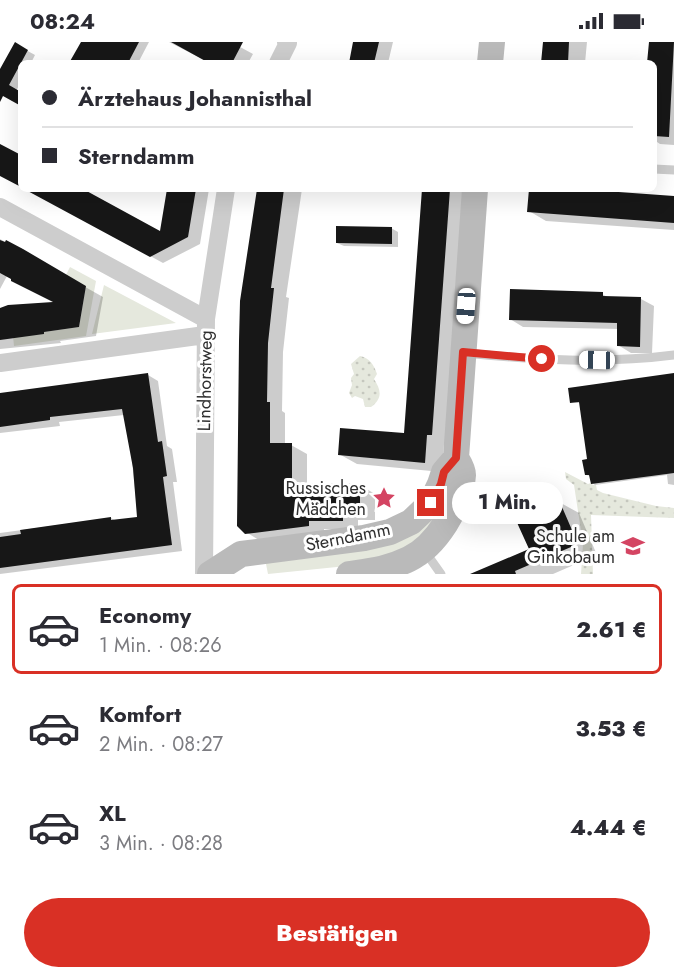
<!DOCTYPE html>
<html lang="de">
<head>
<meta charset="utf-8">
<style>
	body { margin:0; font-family:Jost,sans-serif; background:#f7f7f7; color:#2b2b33; height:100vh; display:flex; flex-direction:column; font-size:22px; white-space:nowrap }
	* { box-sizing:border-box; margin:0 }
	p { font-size:20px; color:#7c7c81 }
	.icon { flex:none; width:33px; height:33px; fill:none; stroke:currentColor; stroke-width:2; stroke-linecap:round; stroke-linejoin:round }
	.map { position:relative; height:532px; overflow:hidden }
	.sheet { display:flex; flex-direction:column; background:#fff; flex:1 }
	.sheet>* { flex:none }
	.hud { position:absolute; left:18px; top:18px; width:639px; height:132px; border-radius:9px; box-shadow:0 6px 24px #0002; display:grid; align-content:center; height:132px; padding:0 24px; background:#fff }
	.end { position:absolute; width:27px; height:27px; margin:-14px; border:8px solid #d93025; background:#fff; box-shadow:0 0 0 3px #fff }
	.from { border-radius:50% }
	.bubble { position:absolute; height:42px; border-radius:21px; background:#fff; box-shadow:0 6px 24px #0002; font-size:20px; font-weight:800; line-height:42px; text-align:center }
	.car { position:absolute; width:18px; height:36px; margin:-18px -9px; border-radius:8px; box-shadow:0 0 4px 2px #0007; background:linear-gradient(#fff 24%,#345 0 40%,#fff 0 76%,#345 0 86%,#fff 0) }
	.hud b { display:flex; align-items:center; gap:21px; height:57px; font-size:22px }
	.hud b+b { border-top:2px solid #e1e1e2 }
	.hud i { width:15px; height:15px; background:#2b2b33 }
	ul { padding:10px 0 0; list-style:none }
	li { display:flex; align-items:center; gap:18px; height:90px; margin:0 12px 9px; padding:0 12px; border:3px solid transparent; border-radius:9px }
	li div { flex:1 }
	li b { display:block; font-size:22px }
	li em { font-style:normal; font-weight:800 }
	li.on { border-color:#d93025 }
	li>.icon { width:54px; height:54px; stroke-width:1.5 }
	.action { display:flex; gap:12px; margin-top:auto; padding:12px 24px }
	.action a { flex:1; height:69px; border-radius:36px; background:#d93025; color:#fff; font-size:24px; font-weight:800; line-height:69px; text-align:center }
	.status { display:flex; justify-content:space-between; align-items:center; height:42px; padding:0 30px; background:#fff; direction:ltr }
	.status svg { height:16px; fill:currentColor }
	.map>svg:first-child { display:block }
	.grass { fill:#e5e8dd }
	.park { fill:url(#park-dots) }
	.shadow { fill:#0003 }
	.building { fill:#171717 }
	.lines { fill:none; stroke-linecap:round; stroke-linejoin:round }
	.lane { stroke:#cdcdcd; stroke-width:9 }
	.street { stroke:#cdcdcd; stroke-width:18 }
	.secondary { stroke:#bababa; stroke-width:26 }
	.route { stroke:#d93025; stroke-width:8 }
	.labels { text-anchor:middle; stroke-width:6; stroke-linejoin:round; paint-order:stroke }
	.street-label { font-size:18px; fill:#303030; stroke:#fff }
	.poi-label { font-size:18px; fill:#303030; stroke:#fff; text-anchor:end }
</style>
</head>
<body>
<div class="status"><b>08:24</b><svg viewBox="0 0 49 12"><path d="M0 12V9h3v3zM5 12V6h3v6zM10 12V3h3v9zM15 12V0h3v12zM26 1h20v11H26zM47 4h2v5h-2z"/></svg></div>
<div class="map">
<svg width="674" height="532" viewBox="0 0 674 532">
	<defs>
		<pattern id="park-dots" width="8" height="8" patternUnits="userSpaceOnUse" patternTransform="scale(1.5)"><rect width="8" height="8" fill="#e5e8dd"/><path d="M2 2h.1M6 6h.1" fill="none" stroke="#c5c7be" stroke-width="1.8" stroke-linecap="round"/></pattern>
	</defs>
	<rect width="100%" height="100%" fill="#fff"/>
	<path class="grass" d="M70,225L96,239L86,294L14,304L13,294L44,292V290L79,285L86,244L66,233Z
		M104,243L176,281L92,292Z
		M447,464L417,505L376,521L268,532L265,517Z"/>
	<path class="park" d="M360,314C370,316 374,323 377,332L374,337C381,348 383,356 371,365H365L363,357L355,354L352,356L349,351L352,343L351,336L354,332L351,322Z
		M565,430L588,442L591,441L593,443H596L597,448L603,451L656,464L674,466V476L591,473L593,532H581L583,502L574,443L566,437Z"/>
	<path class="shadow" d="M83,0H149L138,21H71Z
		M169,0H231L253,12L248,21H210Z
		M355,0H393L388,21H351Z
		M544,0H587L585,21H543Z
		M650,0H674V103L660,102L654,98V21H649Z
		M15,2L35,13L31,21H21V40L16,49L21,51V63L0,51V30Z
		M28,147H80L161,191L168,147H209L200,202L163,221Z
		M258,147H302L286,255L289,256L283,310L282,369L285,371V403H291L307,412V443H360L375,452V478H358V487H324V493L262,500L246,490Z
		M423,147H467L449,402H444L442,430L357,422L339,412L405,393Z
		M531,147H558L674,155V188L546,179L529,169Z
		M391,186L398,190V205L344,204L337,201Z
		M0,197L103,255L96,294L60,299L61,301L0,307V267L56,261L7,234L0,247Z
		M602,252L609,256L641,257L654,264L652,311H631L618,303L619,287L523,285L510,277Z
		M148,333L158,339L167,404L172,407L177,440H173L182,509L0,532V491L111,476L116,479L138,476L129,391L124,373L59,380L60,384L0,391V352Z
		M674,333V443L668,442L667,433L595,443L592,441L591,434L586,433L588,418L581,361L571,360Z
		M559,460L579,471L597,513L553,532H476L531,508Z"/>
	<path class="building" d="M15,0L28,8L9,43L21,50V64L3,54L0,60V27Z
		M81,0H139L128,21H69Z
		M171,0H243L232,21H209Z
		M353,0H379L374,21H349Z
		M543,0H569L568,21H541Z
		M649,0H674L669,95L654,94V21H647Z
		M0,102L21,113V145L0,134Z
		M24,147H83L160,189L167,147H196L188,195L150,215Z
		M257,147H284L271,246H274L268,301L267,360H270V401H292V441L360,442V470L343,469V479H309V484L245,492L237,484L239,299L240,259Z
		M422,147H450L432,393H427L425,421L338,413L340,386L404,391Z
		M529,147H577L674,154V181L527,170Z
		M336,184L392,185V202L336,201Z
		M0,198L5,200L6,198L23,207L86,244L79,285L44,290V292L0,298V266L8,263L53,260L11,239V237L0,231Z
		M510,247L603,250V254L641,255L640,305L617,304V281L509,278Z
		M148,331L158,400L162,399L167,434L163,435L172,503L0,526V495L21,492L20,488L111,475V478L137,475L133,426L122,367L50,375V378L0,385V351Z
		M674,331V431L591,442L589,433H585L582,418L587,417L579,360L570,361L568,346Z
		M559,458L578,502L515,529L516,532H470L529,507L514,474L543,462L544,464Z"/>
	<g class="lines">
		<path class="lane" d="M654,127L674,128
			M465,311C534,318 605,322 674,313
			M424,508L441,532"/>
		<path class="street" d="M278,21L288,1L286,0
			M0,165L206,277
			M0,321L205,293
			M204,532L206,277L226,147"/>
		<path class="secondary" d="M490,21L492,0
			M210,532L241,512L364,496L390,490L411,480L431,461L440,442L444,430L456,416
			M349,532C370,529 389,527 409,517C436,504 461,464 463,433C463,427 459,421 456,416L475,147"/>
	</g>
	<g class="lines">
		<path class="route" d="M431,461L441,442L444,430L456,416L463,310L542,317"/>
	</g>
	<defs>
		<g id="sight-bare" transform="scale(1.8)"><path d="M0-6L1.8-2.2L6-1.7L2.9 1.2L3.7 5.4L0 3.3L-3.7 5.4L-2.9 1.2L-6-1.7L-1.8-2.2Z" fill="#d44462" stroke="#fff" stroke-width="2.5" paint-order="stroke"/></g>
		<g id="school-bare" transform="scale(1.8)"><path d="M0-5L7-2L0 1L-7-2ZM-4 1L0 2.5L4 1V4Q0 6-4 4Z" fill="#d44462" stroke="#fff" stroke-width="2.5" paint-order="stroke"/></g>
	</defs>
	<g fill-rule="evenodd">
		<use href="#sight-bare" x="384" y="456"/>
		<use href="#school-bare" x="633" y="504"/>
	</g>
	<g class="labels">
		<g class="street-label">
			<text transform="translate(205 339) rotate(-89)" y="6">Lindhorstweg</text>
			<text transform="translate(348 495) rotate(-11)" y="6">Sterndamm</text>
		</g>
		<g class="poi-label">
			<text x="366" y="452">Russisches<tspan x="366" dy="21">Mädchen</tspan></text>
			<text x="615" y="500">Schule am<tspan x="615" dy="21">Ginkobaum</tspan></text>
		</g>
	</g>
</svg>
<i class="end from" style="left:542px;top:317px"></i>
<i class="end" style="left:431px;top:461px"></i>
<div class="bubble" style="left:452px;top:440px;width:111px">1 Min.</div>
<i class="car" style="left:466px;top:264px;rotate:184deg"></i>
<i class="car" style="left:597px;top:318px;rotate:271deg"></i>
<div class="hud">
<b><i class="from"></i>Ärztehaus Johannisthal</b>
<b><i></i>Sterndamm</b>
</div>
</div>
<section class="sheet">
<ul>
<li class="on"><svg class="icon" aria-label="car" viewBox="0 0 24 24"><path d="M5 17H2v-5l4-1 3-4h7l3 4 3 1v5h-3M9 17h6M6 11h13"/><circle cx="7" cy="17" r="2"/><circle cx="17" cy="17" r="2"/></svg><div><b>Economy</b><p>1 Min. · 08:26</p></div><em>2.61 €</em></li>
<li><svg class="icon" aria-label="car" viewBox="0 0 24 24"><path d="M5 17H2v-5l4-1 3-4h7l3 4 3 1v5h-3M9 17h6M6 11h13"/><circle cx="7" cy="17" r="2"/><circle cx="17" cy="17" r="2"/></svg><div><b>Komfort</b><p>2 Min. · 08:27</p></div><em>3.53 €</em></li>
<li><svg class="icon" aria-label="car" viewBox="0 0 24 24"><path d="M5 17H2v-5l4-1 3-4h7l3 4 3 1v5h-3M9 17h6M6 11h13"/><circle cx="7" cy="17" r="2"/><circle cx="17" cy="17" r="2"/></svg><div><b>XL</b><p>3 Min. · 08:28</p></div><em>4.44 €</em></li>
</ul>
<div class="action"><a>Bestätigen</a></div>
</section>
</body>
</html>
